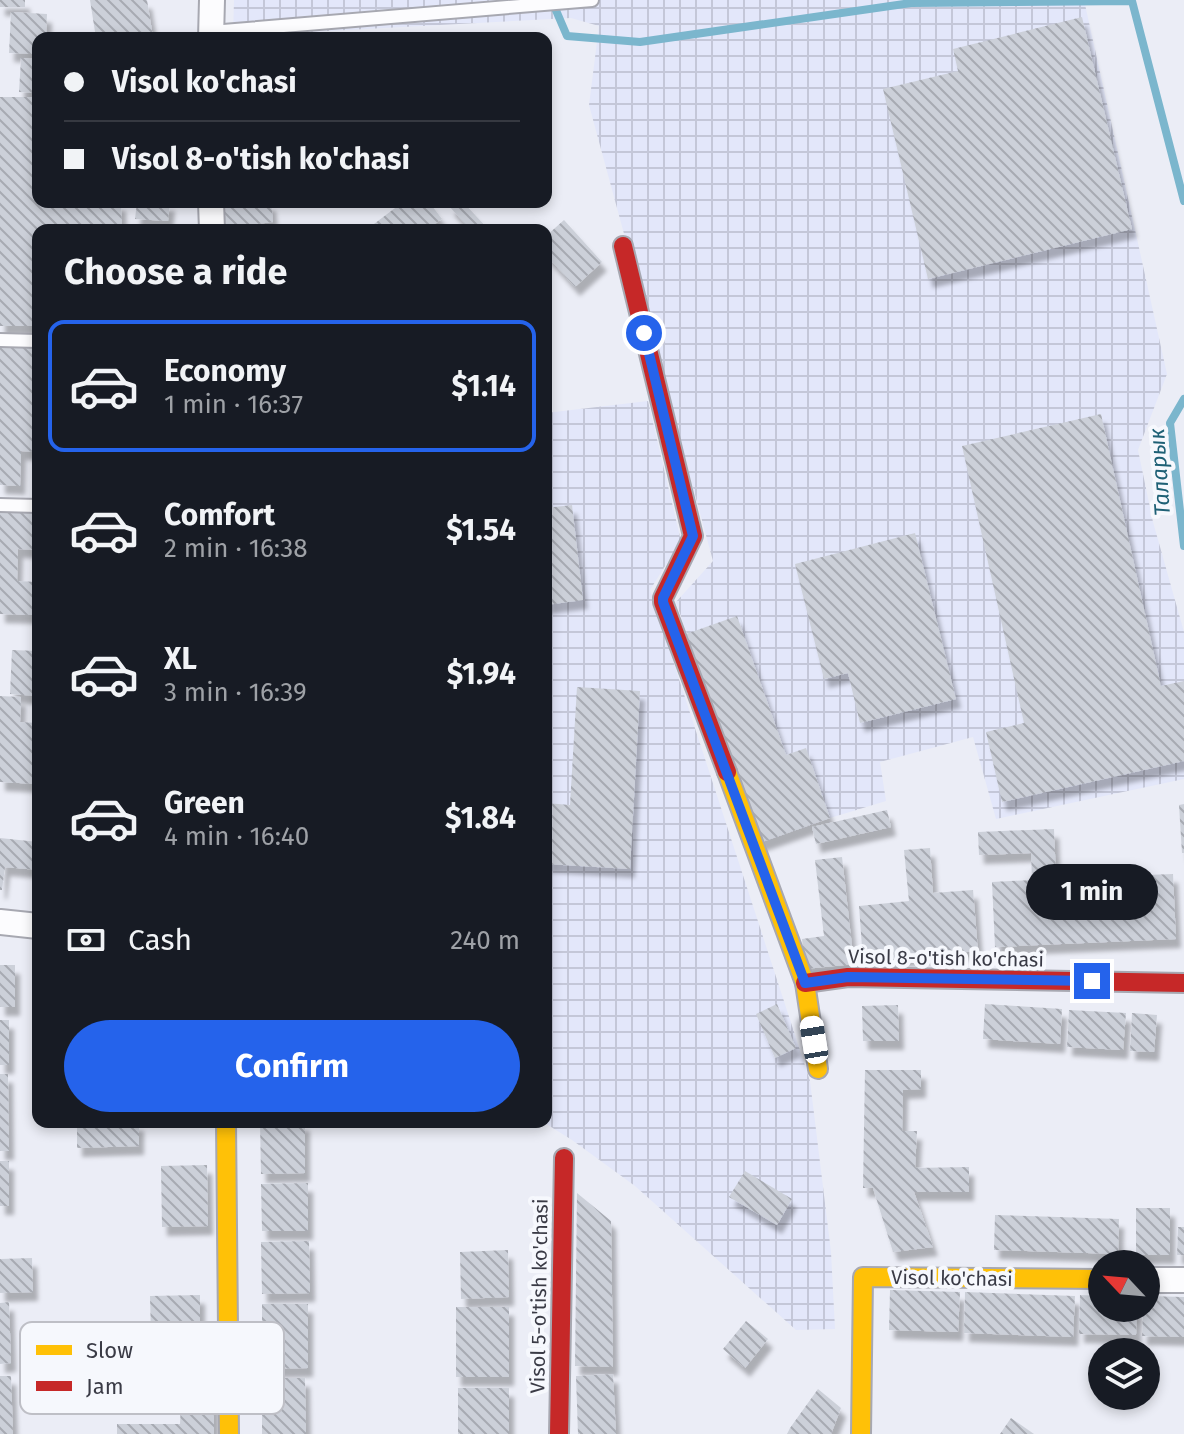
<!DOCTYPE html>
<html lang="en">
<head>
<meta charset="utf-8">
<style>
	body { margin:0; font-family:"Fira Sans",sans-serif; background:#20242c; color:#f1f3f6; height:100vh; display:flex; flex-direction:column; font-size:30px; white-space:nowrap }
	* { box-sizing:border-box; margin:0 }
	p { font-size:26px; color:#9ea1a6 }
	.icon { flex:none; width:44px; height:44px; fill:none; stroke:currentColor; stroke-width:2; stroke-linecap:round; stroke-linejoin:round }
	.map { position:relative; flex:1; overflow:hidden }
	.details { position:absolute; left:32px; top:224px; width:520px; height:904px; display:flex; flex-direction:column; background:#171b24; border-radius:16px; box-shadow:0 4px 12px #0003 }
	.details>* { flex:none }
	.hud { position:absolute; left:32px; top:32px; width:520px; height:176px; border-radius:16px; box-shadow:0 4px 12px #0003; display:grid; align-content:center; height:176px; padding:0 32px; background:#171b24 }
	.needle { width:52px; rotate:296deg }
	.fabs { position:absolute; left:1088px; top:1250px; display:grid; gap:16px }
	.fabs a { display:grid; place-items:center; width:72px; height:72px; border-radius:50%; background:#171b24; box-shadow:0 4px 12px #0003; font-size:40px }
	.end { position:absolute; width:36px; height:36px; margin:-18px; border:10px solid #2563eb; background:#fff; box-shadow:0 0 0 4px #fff }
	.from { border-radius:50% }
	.bubble { position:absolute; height:56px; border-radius:28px; background:#171b24; box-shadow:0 4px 12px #0003; font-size:26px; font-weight:700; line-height:56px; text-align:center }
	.car { position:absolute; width:24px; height:48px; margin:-24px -12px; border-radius:10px; box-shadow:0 0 6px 2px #0007; background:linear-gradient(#fff 24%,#345 0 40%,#fff 0 76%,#345 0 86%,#fff 0) }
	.hud b { display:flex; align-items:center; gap:28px; height:76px; font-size:30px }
	.hud b+b { border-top:2px solid #363941 }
	.hud i { width:20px; height:20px; background:#f1f3f6 }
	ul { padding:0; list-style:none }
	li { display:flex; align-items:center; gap:24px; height:132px; margin:0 16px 12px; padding:0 16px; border:4px solid transparent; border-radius:16px }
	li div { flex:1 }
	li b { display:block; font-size:30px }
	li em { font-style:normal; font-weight:700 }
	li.selected { border-color:#2563eb }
	li>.icon { width:72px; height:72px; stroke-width:1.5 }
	h2 { padding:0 32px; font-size:36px; line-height:96px }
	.pay { display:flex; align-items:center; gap:20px; height:88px; padding:0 32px; font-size:30px }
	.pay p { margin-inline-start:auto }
	.button { display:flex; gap:16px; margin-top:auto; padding:16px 32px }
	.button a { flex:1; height:92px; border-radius:48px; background:#2563eb; color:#fff; font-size:32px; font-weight:700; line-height:92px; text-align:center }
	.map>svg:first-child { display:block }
	.industrial { fill:url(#industrial-grid) }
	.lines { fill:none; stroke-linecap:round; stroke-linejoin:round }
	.stream { stroke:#7bb6cd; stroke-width:8 }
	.building { fill:url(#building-back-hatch); filter:url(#shadow) }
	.lane-casing { stroke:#a7a8b1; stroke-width:16 }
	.street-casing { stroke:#a7a8b1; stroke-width:28 }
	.slow-casing { stroke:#a7a8b1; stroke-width:22 }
	.jam-casing { stroke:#a7a8b1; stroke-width:22 }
	.lane { stroke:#fcfcfe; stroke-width:12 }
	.street { stroke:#fcfcfe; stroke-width:24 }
	.slow { stroke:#ffc107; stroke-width:18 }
	.jam { stroke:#c62828; stroke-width:18 }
	.route { stroke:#2563eb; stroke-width:10 }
	.labels { text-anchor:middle; stroke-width:8; stroke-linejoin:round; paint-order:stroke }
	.street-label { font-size:20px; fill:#3a3b46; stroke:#f6f8fd }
	.water-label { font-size:22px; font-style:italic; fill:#1e6075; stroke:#f6f8fd }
	.key { fill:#f6f8fd; stroke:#bebfc6; stroke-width:2 }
	.key-label { font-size:22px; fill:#3a3b46 }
</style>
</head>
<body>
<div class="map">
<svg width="1184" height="1434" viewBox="0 0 1184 1434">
	<defs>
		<pattern id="industrial-grid" width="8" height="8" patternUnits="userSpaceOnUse" patternTransform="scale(2)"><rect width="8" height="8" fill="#e3e7fa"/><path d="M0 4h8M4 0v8" fill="none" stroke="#c4c7d8"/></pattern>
		<pattern id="building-back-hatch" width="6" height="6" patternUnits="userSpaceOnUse" patternTransform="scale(2)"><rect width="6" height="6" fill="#ccd0d9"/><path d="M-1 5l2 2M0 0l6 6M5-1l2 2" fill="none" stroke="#a7aab2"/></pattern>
		<filter id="shadow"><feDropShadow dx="5" dy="9" stdDeviation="2" flood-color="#0004"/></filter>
	</defs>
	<rect width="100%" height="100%" fill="#ebedf6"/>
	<path class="industrial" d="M234,0H1084L1167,374L1138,450L1153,522L1184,632V779L996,819L973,737L880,762L886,801L830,818L759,843L676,602L713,561L589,105L599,26L571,18L233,36Z
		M648,401L681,541L650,590L810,1081L831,1252L835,1329L796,1330L635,1186L572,1140L543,1122H546V413Z"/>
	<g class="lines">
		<path class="stream" d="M552,1L567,36L640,42L911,3L1132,1L1184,201
			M1184,399L1170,423L1184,546"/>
	</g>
	<path class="building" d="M0,0H25V7H0Z
		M90,0H147L153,37L96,38Z
		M11,12L47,14L46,38H38V54L9,53Z
		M1082,17L1132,229L928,279L883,89L958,71L953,49Z
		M21,58L38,59V93L19,92Z
		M0,97H35V145H38V202H121L122,230H38V326H0Z
		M137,202H170L168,221L135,219Z
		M216,202H271L273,222L240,226L241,230H219Z
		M403,202H429L442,219L426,230H366Z
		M454,202H463L489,230H462L467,226L449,206Z
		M564,220L602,262L575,287L546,255V236Z
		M0,342L37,343L35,393H38V452L21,451L20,486L0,485Z
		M1101,414L1161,686L1184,681V761L1002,802L986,732L1024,723L962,446Z
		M572,505L583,600L546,605V508Z
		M0,510L38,512V550L18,549L17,581L38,582V646H33L35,615L0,614Z
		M915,533L956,699L860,723L848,673L824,679L795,564Z
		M737,616L786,755L806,748L830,818L759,843L686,634Z
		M12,650L38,651V696L10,694Z
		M577,687L640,691L630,869L546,864V803L570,805Z
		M0,696L21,697L20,722L38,723V784L0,782Z
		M1184,804V853H1182L1179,805Z
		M887,810L891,827L816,844L812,827Z
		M1054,829L1057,903L1094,901L1093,877L1173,874L1176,939L995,947L992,882L1032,880L1031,853L979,855L978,832Z
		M0,838L38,842V870L5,867L2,890H0Z
		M930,848L933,893L973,890L978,951L863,961L859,906L909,901L904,850Z
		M842,857L854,964L805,969L802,939L824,936L815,860Z
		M0,965H15V1007H0Z
		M777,1004L796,1048L775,1058L756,1014Z
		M985,1004L1062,1009L1060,1044L983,1039Z
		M898,1005L899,1041H863L862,1006Z
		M1069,1010L1126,1013L1123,1050L1067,1047Z
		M1132,1013L1157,1015L1154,1052L1130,1051Z
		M0,1020H9V1065H0Z
		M865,1070H921V1089L903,1090L902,1131H917L915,1168L969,1167V1192H914L933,1247L893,1252L873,1188H863Z
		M0,1074H8L9,1151H0Z
		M77,1122H139V1146L77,1148Z
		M260,1122H305V1173L261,1174Z
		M0,1161H9V1206H0Z
		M207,1165L208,1226L162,1227L161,1166Z
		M745,1171L792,1199L777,1225L729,1197Z
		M308,1183V1231H262L261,1184Z
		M577,1193L611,1221L613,1367L575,1366Z
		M1136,1208H1170V1255H1136Z
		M995,1215L1119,1219L1118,1254L994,1250Z
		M1178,1227H1184V1255H1177Z
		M309,1241L310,1293L262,1294L261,1242Z
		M508,1250L509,1297L461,1299L460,1252Z
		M32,1258L33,1292L0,1293V1259Z
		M890,1290L960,1292L958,1332L889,1330Z
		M965,1292L1075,1296L1073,1337L964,1333Z
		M200,1295V1335L151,1336L150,1296Z
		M1080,1295L1102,1296V1308H1137L1136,1335L1079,1334Z
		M1146,1296L1184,1297V1337L1142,1336L1143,1308H1146Z
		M9,1302L11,1363L0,1364V1303Z
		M262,1304H308V1368L262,1369Z
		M456,1307H509V1377H456Z
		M746,1321L768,1339L745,1368L723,1349Z
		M613,1374L616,1434H578L576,1376Z
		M0,1376H11L13,1434H0Z
		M262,1378H305L306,1434H262Z
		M458,1388H509V1434H458Z
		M818,1389L841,1408L831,1434H787L790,1428Z
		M214,1400V1434H117V1424H180L181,1401Z
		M1011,1418L1034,1434H1000Z"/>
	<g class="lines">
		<g class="lane-casing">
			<path id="lane" d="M211,32L592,0
				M0,340L38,341
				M0,505L38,506"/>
		</g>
		<g class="street-casing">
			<path id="street" d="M211,38L212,0
				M211,202L212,230
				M0,922L38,926
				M1146,1280H1184"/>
		</g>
		<g class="slow-casing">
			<path id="slow" d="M727,772L805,983L818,1069
				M226,1122L229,1434
				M861,1434L863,1277L1102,1279"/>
		</g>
		<g class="jam-casing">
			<path id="jam" d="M623,246L693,536L663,598V602L727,772
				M805,983L848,977L1184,983
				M559,1434L564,1158"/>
		</g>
		<use href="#lane" class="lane"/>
		<use href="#street" class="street"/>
		<use href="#slow" class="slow"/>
		<use href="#jam" class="jam"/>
	</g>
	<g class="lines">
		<path class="route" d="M644,333L693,536L663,598V602L805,983L848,977L1092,981"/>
	</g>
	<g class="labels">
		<g class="street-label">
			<text transform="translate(946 958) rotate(1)" y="7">Visol 8-o'tish ko'chasi</text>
			<text transform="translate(952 1278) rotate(1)" y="7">Visol ko'chasi</text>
			<text transform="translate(539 1296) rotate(-89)" y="7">Visol 5-o'tish ko'chasi</text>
		</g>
		<g class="water-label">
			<text transform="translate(1159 472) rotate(-94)" y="8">Таларык</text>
		</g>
	</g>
	<rect x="20" y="1322" width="264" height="92" rx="12" class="key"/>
	<rect x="36" y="1345" width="36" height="10" fill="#ffc107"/>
	<rect x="36" y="1381" width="36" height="10" fill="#c62828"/>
	<g class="key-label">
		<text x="86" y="1358">Slow</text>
		<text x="86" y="1394">Jam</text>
	</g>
</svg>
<div class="fabs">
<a><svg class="needle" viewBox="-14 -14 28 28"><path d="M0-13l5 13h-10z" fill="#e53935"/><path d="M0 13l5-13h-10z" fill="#9ea1a6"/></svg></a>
<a><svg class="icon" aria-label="layers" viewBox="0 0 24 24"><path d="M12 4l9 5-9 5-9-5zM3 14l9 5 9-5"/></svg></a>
</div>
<i class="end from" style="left:644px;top:333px"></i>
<i class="end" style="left:1092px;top:981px"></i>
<div class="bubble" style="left:1026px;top:864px;width:132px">1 min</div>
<i class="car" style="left:814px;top:1040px;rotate:351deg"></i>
<div class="hud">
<b><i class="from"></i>Visol ko'chasi</b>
<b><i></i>Visol 8-o'tish ko'chasi</b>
</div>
<section class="details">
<h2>Choose a ride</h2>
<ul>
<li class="selected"><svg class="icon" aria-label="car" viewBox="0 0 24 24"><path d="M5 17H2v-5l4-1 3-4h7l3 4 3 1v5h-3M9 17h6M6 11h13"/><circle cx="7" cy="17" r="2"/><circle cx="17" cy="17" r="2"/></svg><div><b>Economy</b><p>1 min · 16:37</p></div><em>$1.14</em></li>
<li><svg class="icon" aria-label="car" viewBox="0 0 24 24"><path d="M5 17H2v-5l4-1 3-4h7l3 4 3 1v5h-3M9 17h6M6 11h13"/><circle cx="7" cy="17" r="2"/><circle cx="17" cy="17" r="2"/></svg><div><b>Comfort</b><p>2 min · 16:38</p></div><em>$1.54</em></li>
<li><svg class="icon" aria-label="car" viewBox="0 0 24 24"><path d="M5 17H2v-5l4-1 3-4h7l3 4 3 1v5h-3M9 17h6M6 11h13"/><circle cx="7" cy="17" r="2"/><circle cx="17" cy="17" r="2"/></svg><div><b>XL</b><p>3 min · 16:39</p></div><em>$1.94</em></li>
<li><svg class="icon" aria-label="car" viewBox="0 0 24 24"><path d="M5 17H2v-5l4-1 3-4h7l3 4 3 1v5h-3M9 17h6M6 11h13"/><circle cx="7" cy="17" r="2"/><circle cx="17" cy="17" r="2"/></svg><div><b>Green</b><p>4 min · 16:40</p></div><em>$1.84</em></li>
</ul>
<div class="pay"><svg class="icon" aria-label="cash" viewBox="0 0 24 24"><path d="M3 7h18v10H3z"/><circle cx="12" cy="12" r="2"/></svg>Cash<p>240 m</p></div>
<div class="button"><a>Confirm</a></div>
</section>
</div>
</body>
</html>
